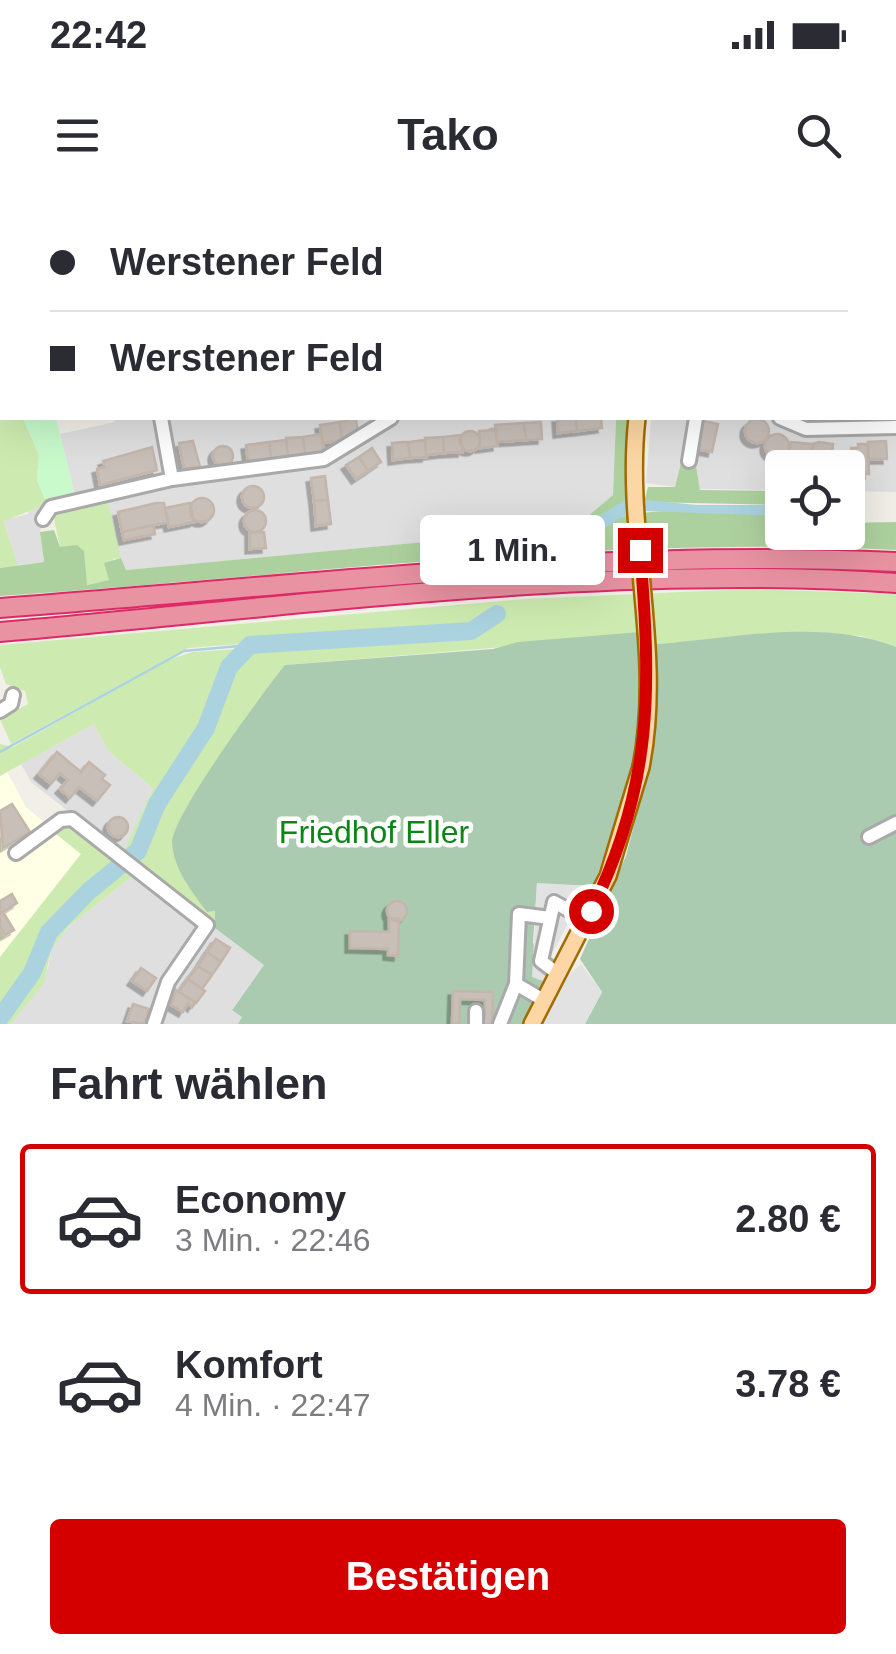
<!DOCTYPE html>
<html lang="de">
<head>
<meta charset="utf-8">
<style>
	body { margin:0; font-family:Arial,sans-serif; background:#f2f2f3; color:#2b2b33; height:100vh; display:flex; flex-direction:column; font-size:38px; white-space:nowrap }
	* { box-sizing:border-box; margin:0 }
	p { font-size:32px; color:#7c7c81 }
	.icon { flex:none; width:55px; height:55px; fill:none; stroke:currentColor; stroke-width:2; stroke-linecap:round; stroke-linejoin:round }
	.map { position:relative; height:824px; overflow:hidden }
	.sheet { display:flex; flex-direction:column; background:#fff; flex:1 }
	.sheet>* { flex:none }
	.hud { position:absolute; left:0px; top:0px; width:898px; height:220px; box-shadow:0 10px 40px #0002; display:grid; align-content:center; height:220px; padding:0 50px; background:#fff }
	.tools { position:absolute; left:765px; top:250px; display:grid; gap:20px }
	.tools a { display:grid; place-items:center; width:100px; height:100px; border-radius:10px; background:#fff; box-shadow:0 10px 40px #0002; font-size:50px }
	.end { position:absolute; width:45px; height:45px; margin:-22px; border:12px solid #d40000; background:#fff; box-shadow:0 0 0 5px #fff }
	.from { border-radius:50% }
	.bubble { position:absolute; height:70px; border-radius:10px; background:#fff; box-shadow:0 10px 40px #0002; font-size:32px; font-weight:600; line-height:70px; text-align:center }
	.hud b { display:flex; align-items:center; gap:35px; height:95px; font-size:38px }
	.hud b+b { border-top:2px solid #e1e1e2 }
	.hud i { width:25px; height:25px; background:#2b2b33 }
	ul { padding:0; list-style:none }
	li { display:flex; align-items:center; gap:30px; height:150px; margin:0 20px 15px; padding:0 30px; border:5px solid transparent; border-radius:10px }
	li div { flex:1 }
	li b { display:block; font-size:38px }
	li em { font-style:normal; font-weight:600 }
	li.on { border-color:#d40000 }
	li>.icon { width:90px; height:90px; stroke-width:1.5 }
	h2 { padding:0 50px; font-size:45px; line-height:120px }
	.action { display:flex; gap:20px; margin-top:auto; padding:20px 50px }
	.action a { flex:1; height:115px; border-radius:10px; background:#d40000; color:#fff; font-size:40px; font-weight:600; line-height:115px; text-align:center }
	.status { display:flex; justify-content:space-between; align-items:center; height:70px; padding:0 50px; background:#fff; direction:ltr }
	.status svg { height:28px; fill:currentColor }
	header { display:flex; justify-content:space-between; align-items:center; height:130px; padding:0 50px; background:#fff; font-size:45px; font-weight:600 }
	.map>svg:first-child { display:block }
	.residential { fill:#e0dfdf }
	.education { fill:#ffffe5 }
	.grass { fill:#cdebb0 }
	.forest { fill:#add19e }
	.cemetery { fill:#aacbaf }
	.park { fill:#c8facc }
	.parking { fill:#e2e2e2 }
	.water { fill:#aad3df }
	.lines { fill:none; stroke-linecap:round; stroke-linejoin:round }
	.stream { stroke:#aad3df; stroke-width:2.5 }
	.river { stroke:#aad3df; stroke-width:18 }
	.building { fill:#c7bfb8; stroke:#c4b6ab; stroke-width:2.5; filter:url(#shadow) }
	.minor-casing { stroke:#a9a9a9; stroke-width:18 }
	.major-casing { stroke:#a06b00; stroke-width:20 }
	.highway-casing { stroke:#dc2a67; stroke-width:22 }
	.minor { stroke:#fff; stroke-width:12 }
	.major { stroke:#fcd6a4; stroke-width:15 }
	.highway { stroke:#e892a2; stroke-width:18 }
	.major-bridge-casing { stroke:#a06b00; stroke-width:20; stroke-linecap:butt }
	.major-bridge { stroke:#fcd6a4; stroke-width:15 }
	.route { stroke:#d40000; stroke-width:12 }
	.labels { text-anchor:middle; stroke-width:9; stroke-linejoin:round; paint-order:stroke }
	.park-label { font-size:32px; fill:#0c8416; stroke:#fff }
</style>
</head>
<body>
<div class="status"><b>22:42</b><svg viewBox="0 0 49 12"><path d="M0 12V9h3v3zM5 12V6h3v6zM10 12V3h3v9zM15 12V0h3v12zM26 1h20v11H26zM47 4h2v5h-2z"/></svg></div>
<header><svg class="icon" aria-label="menu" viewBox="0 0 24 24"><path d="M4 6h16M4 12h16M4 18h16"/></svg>Tako<svg class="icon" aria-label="search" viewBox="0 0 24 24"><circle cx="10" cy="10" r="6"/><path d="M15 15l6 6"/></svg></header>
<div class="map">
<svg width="896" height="824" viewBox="0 0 896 824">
	<defs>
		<filter id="shadow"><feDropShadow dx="-4.5" dy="4.5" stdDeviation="0" flood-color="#0004"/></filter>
	</defs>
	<rect width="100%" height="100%" fill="#f2efe9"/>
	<path class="residential" d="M362,0H896V292L848,291V268H782V290L699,289L682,260L675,287L646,283L651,218H895V2Z
		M115,218H616L613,295L574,328L125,370L112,334L111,317L50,306L40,332L44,362L17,365L4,320L28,314L29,308L75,296L60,234L115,222Z
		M94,524L109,552L153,588L123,654L31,582L21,564Z
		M135,674L203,726L215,728L264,765L232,809L242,817L238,824H11L48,768L51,750L68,727Z"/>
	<path class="education" d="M7,572L26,607L81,654L0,757V576Z"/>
	<path class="grass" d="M0,126L2,218H23L39,255L37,280L47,304L4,321L18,367L0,368Z
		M107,297L121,358L113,359L110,380L86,385L60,347L53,314L55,309Z
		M749,389L896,394V447L861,436L816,432L657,444L515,446L285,465L239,527L172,645L186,683L207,712L215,711V728L122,655L153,588L109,552L94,524L0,576V544L13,547L168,460L193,452L467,434L500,415L476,426L188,448L11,544L0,519L28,504L25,491L6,484L0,467V445L525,399Z
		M69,624L135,674L68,727L51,750L44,783L11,824H0V757L81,654L56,634Z"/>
	<path class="forest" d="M616,218H630L628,298L622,317C654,306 746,312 782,316V332H848V323L896,322V350C597,335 298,376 0,396V368L44,362L40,332L54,330L60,347L77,345L84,351L87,385L109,380L104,363L121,358L126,370L574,328L613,295Z
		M682,259L695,261L700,290L782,291V305L644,302L648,287H675Z"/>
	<path class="cemetery" d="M640,432L657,444C734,438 822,418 896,447V824H585L602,792L580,759L626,656L649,568L632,566L594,686L537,684L533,742L545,782L522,824H238L242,817L232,810L264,765L215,728V711L207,712C192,692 174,670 172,643C171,617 264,491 285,465L493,449L518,442Z"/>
	<path class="park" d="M23,218H56L75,296L47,304L37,280L39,255Z"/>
	<path class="parking" d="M537,683L594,686L580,718L573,714L546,765L551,770L545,782L532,777Z
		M581,764L602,792L585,824H541L570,774Z"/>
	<path class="water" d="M628,298L696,305H782V316L645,311L622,317L605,328L596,318Z"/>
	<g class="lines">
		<path class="stream" d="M0,552L184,451L250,445"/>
		<path class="river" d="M0,818L32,773L49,732L89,691L138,651L157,604L206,528L229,467L250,445L471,431L497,414"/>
	</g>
	<path class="building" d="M348,218H356L358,234L342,240L340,222L348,221Z
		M557,218H576L577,231L558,233Z
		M576,218H601L602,228L577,231Z
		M745 231a12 12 0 1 1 24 0a12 12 0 1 1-24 0Z
		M703,221L718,224L712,252L698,249Z
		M340,222L342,240L323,243L320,225Z
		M541,222L542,239L526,240L524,223Z
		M524,223L526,240L497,242L495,225Z
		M496,230L497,246L480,248L479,231Z
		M460 241a10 10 0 1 1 20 0a10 10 0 1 1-20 0Z
		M765 246a12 12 0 1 1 24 0a12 12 0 1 1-24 0Z
		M321,234L324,252L305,254L303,237Z
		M461,235L462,252L444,253L443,237Z
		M303,237L305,254L288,256L286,238Z
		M443,237L444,253L426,255L425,238Z
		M286,240L288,256L271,258L269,242Z
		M425,240L426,257L410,258L408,242Z
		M193,241L200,267L184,269L179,243Z
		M886,241L887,259H868V242Z
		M269,242L271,258L248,261L246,245Z
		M403,242H408L410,258L393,260L392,243Z
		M791,242L813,244L809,263L785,260Z
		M819,242L833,244L831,263H809L813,244Z
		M858,244H868L869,274H862L859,267L858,274H849L851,248H858Z
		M213 256a10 10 0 1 1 20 0a10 10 0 1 1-20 0Z
		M152,247L157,270L100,285L97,269L105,267L103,261Z
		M372,248L381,262L368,271L359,257Z
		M359,257L368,271L356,279L346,265Z
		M325,276L328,300L314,301L311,278Z
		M242 297a11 11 0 1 1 22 0a11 11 0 1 1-22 0Z
		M190 310a12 12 0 1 1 24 0a12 12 0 1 1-24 0Z
		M328,300L331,324L316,326L314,301Z
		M156,303H164L168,322L122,332L118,312Z
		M190,303L194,322L169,327L165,308Z
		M244 321a11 11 0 1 1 22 0a11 11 0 1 1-22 0Z
		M153,325L155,334L124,340L122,332Z
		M264,332L266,348L250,349V333Z
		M57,552L81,572L89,562L105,575L102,579L110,585L97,601L79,587L70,598L60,589L68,580L60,573L51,584L39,574Z
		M12,604L30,632L3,648L0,611Z
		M108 627a10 10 0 1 1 20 0a10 10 0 1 1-20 0Z
		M12,694L17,703L3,712L14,730L5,735L0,726V701Z
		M387 711a10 10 0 1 1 20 0a10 10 0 1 1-20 0Z
		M389,718L399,719L398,756L388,755V749L350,748V731L389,732Z
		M216,739L230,748L221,762L207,752Z
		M207,752L221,762L212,775L198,766Z
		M198,766L212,775L202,789L188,779Z
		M141,768L156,778L147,791L132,781Z
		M188,779L205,791L196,803L179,792Z
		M176,790L195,802L192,807L188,803L183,812L171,805Z
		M453,791L493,792L492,824H480L485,819V800L460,799L459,824H452Z
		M133,804L149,809L144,824L127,821Z"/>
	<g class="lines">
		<g class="minor-casing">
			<path id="minor" d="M362,0V2
				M464,0V2
				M742,0L743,2
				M769,2L770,0
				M859,2L879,0
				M161,218L172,279
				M780,218L806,229L896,227
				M689,261L696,218
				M43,319L51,307L172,279L324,259L391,218
				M0,511L11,504L13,495
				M869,637L896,623
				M16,653L61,620L72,619L207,725L168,782L154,824
				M558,774L541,761L554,702L586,720
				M516,784L545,801
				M476,824V811
				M500,824L516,784L519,714L550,718"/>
		</g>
		<g class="major-casing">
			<path id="major" d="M718,2L719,0
				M730,2L732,0
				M532,824L608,676L641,567"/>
		</g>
		<g class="highway-casing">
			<path id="highway" d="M0,408C298,386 596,348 896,362
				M0,432C291,407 605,363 896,383"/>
		</g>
		<use href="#minor" class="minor"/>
		<use href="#major" class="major"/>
		<use href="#highway" class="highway"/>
		<g class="major-bridge-casing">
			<path id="major-bridge" d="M637,218C624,334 664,450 641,567"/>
		</g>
		<use href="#major-bridge" class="major-bridge"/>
	</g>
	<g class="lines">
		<path class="route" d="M591,711C654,584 651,487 640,350"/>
	</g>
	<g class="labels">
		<g class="park-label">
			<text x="374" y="643">Friedhof Eller</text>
		</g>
	</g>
</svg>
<div class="tools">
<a><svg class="icon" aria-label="locate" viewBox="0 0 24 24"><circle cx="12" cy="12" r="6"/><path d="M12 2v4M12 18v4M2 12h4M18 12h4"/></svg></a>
</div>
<i class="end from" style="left:591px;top:711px"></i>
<i class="end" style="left:640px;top:350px"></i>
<div class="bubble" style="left:420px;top:315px;width:185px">1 Min.</div>
<div class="hud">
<b><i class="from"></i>Werstener Feld</b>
<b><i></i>Werstener Feld</b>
</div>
</div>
<section class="sheet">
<h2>Fahrt wählen</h2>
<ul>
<li class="on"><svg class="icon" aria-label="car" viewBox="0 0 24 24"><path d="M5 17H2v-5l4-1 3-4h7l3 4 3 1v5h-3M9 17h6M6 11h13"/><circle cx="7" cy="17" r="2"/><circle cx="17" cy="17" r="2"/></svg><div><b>Economy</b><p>3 Min. · 22:46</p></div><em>2.80 €</em></li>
<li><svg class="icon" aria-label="car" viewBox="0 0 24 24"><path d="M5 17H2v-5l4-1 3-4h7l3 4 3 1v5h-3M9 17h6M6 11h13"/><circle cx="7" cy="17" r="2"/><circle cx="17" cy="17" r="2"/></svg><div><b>Komfort</b><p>4 Min. · 22:47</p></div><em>3.78 €</em></li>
</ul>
<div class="action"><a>Bestätigen</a></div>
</section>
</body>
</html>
